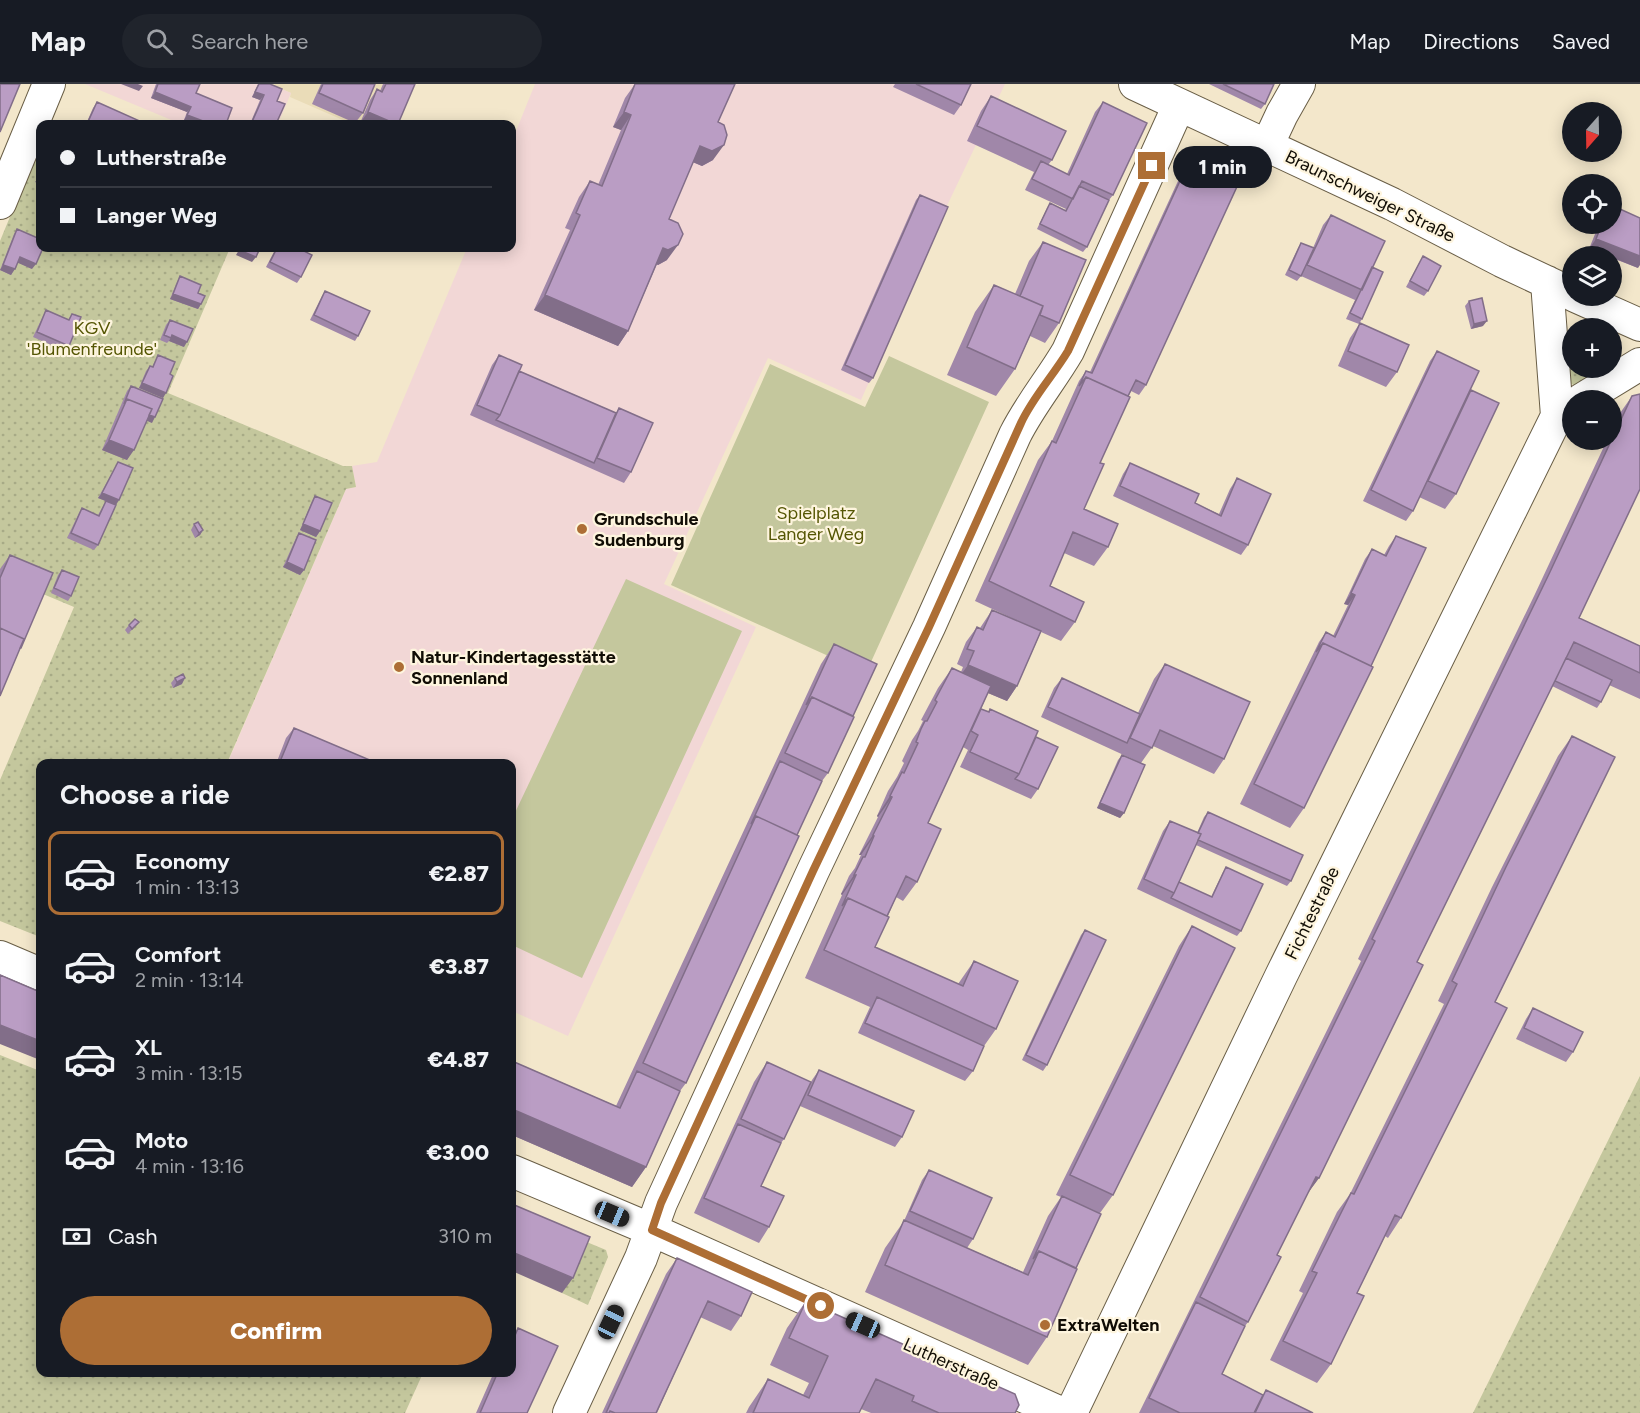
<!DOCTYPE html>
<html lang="en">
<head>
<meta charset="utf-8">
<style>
	body { margin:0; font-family:Figtree,sans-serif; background:#20242c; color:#f1f3f6; height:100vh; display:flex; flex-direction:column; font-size:22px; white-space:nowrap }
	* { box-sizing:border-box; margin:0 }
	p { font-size:20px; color:#9ea1a6 }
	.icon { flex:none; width:33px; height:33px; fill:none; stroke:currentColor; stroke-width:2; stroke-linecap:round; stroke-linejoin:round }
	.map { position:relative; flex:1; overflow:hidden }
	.sheet { position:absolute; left:36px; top:675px; width:480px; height:618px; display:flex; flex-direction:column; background:#171b24; border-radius:12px; box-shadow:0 3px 15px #0003 }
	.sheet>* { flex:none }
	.banner { position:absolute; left:36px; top:36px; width:480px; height:132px; border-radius:12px; box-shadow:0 3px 15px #0003; display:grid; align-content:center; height:132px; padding:0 24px; background:#171b24 }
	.needle { width:39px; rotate:200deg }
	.controls { position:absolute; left:1562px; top:18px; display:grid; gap:12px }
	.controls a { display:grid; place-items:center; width:60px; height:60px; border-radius:50%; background:#171b24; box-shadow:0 3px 15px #0003; font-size:30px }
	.end { position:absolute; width:27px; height:27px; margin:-14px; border:8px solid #ad6e35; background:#fff; box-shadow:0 0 0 3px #fff }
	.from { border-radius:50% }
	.bubble { position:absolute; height:42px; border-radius:21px; background:#171b24; box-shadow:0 3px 15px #0003; font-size:20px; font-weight:800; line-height:42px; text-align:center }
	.car { position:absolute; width:18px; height:36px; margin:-18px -9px; border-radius:8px; box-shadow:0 0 4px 2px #0007; background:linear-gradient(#222 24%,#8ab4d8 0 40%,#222 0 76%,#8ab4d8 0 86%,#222 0) }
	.banner b { display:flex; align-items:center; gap:21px; height:57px; font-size:22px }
	.banner b+b { border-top:2px solid #363941 }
	.banner i { width:15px; height:15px; background:#f1f3f6 }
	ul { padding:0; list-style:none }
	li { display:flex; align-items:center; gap:18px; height:84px; margin:0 12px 9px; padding:0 12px; border:3px solid transparent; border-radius:12px }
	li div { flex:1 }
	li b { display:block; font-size:22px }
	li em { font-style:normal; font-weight:800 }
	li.selected { border-color:#ad6e35 }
	li>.icon { width:54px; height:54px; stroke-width:1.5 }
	h2 { padding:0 24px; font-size:27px; line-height:72px }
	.pay { display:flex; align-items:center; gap:15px; height:66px; padding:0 24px; font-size:22px }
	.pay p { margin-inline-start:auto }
	.primary-button { display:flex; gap:12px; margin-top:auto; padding:12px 24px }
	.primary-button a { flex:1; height:69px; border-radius:36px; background:#ad6e35; color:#fff; font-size:24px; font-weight:800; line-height:69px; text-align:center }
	header { display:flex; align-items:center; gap:36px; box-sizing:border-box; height:84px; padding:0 30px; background:#171b24; border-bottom:2px solid #363941 }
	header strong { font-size:28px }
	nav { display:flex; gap:33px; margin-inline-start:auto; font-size:21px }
	.search { width:420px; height:54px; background:#20242c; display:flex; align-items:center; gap:15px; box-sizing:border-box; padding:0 21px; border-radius:33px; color:#9ea1a6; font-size:22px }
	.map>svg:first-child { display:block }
	.built { fill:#eadcb8 }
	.industrial { fill:#f2d7d5 }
	.education { fill:#f2d7d6 }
	.grass { fill:url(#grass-dots) }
	.park { fill:#c4c79d }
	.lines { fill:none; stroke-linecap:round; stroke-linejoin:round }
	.minor-casing { stroke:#695e46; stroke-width:34 }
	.minor { stroke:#fff; stroke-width:32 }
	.wall { fill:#a087a9 }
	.shaded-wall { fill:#826e89 }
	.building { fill:#ba9dc4; stroke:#826e89; stroke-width:1.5 }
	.route { stroke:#ad6e35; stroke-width:8 }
	.poi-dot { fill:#ad6e35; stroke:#fef5de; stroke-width:2 }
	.labels { text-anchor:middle; stroke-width:4.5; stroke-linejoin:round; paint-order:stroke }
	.street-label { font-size:18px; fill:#110d05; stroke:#fef5de }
	.park-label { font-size:18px; fill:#555604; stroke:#fef5de }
	.poi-label { font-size:18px; font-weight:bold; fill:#110d05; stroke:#fef5de; text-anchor:start }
</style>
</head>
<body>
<header>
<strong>Map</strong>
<div class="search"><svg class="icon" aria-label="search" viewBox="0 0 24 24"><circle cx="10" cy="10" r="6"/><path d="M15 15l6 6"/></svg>Search here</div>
<nav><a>Map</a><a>Directions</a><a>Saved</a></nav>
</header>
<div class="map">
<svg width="1640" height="1329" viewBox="0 0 1640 1329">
	<defs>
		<pattern id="grass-dots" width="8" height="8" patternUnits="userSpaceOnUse" patternTransform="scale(1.5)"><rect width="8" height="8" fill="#c4c79d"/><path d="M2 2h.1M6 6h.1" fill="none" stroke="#a7aa86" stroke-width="1.8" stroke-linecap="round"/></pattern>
	</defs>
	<rect width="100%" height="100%" fill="#f3e7cb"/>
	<path class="built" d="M270,0H401L384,40H352L290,13L291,9Z"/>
	<path class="industrial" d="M85,0H270L291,9L278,40H181Z"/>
	<path class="education" d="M535,0H1005L944,128L861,316L768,274L664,500L756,543L568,952L512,927V680H227L346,405L356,403L352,382L377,378L467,164H512V57Z"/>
	<path class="grass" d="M40,60V164H230L168,309L343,382H352L356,403L346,405L227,679L40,680V853L0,837V696L74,523L0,492V157Z
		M1572,250V284H1599L1584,299L1575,302L1567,297L1565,289Z
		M0,971L40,987V1288L423,1289L405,1329H0Z
		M1640,992V1329H1473Z
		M512,1127L606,1166L608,1173L588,1221L562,1209L579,1168Z"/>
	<path class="park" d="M889,272L989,318L866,589L671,501L770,280L865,323Z
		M626,495L742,547L582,894L512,861V735Z"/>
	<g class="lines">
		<g class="minor-casing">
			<path id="minor" d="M1135,0L1392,120L1502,177L1572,210
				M1267,62L1282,30L1299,0
				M0,119L49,0
				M1575,212L1640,241
				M1581,316L1640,280
				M0,873L40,890
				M512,1087L652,1146L1061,1329
				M569,1329L641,1174L661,1119L813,787L929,543L1015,351C1030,321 1051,296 1068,267L1179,21
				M1071,1329L1281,892L1557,332L1547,198"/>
		</g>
		<use href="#minor" class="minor"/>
	</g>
	<path class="wall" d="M156,0H198L196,9L232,24L184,36L187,28L151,14Z
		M258,0H259L276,40H250L260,16L252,13Z
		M321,0H375L363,29L355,39L312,20Z
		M383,0H415L360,39L370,16L377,5L380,7Z
		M635,0H735L718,38L713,76L702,82L693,78L669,135L667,176L658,181L657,180L628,247L618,262L534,226L570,146L565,144L579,113L590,97L598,101L621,46L613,43L625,14Z
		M895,0H971L961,21L954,31L893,3Z
		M1209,0H1274L1265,20L1261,25Z
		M991,12L1052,76L1048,81L1067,90L1095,28L1103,18L1113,111L1109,116L1087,163L1083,168L1037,145L1047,124L1050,119L1065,126L1066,125L1025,106L1034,88L967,57L981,27Z
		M97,18L141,40H86L93,24Z
		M1191,73L1146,301L1139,311L1131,307L1100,379L1084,425L1108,463L1094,482L1064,469L1050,502L1075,538L1061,557L1041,548L1017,602L1007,617L988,609L981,625L988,628L990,625L1036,653L1038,705L1031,715L960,683L968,666L963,663L928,739L917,798L903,817L896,813L875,863L958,900L974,877L996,945L984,962L973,987L965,997L858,949L870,923L805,894L842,811L841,810L849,792L855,784L861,771H859L878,733L877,732L888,707L897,693L904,679L902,677L912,656L918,647L923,637L921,636L938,604L952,584L961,588L963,583L957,580L966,558L977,543L980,544L992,526L1035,545L975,517L1038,376L1052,357L1079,297L1086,287L1090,288L1184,84Z
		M920,111L873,294L869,299L841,286L916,116Z
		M1331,131L1372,183L1362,235L1359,240L1346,235L1355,216L1301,192L1297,197L1285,191L1298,164L1301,159L1313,164L1323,141Z
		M1599,140H1611L1638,184L1589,165Z
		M17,145L32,185L17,178L11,191L0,186L14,150Z
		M1043,158L1059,239L1045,259L1030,252L1015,285L996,312L947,291L975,228L994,201L1015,210L1029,177Z
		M276,164H298L301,193L297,199L266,183Z
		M1423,172L1428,207L1424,212L1406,203Z
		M180,192L198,209L201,220L198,225L170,215L177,198Z
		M325,207L358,252L355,257L310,236L322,212Z
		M1469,217L1483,242L1471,245L1465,222Z
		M46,226L68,236L72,230L69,262L65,267L33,253L43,232Z
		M170,236L184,263L169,257L167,259L160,256L166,241Z
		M1360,239L1397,288L1386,303L1338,282L1350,254Z
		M1437,267L1468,310L1456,410L1445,425L1419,413L1413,427L1406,437L1363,417L1430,277Z
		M158,271L170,290L163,314L139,304L146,287L150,282L152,283Z
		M499,271L519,287L616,329L619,324L631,388L624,399L470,331L492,281Z
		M131,302L152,339L147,336L127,376L102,366L127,307Z
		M1632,312L1579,534L1640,562V615L1609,601L1601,618L1597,624L1552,602L1417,878L1319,1094L1305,1113L1277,1171L1248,1238L1245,1242L1222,1290L1263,1311L1266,1306L1313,1329H1139L1361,877L1358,875L1535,510L1607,356H1611V347L1618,332Z
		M118,378L116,421L98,461L94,466L67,454L79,429L82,424L98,431L106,417L98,414Z
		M1130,379L1195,419L1219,430L1230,405L1237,394L1248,461L1241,471L1113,412L1123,390Z
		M315,412L320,447L316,453L300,446L312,417Z
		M194,440L203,446L200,451L195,454L191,446Z
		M299,449L304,486L300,491L283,483L296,454Z
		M1396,452L1304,724L1290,744L1240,720L1319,558L1326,548L1333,552L1348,521L1344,520L1365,475L1372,465L1384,471L1389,462Z
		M10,471L21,564L18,568L0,612V485Z
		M62,486L71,512L68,517L51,509L58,491Z
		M139,538L128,550L125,546L129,541Z
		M834,560L853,632L828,689L822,697L797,751L686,999L680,1007L646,1083L632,1103L512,1051V977L616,1022L821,580Z
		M1165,580L1224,675L1214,690L1153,662L1141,679L1124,729L1120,734L1097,724L1118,676L1122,671L1141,679L1041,633L1054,604L1062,594L1138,629L1154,595Z
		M175,594L182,600L173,604L171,599Z
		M294,644L379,680H276L286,654Z
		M1572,652L1495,918L1401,1134L1388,1154L1385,1152L1357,1209L1331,1280L1317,1299L1270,1276L1303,1209L1299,1207L1337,1128L1350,1110L1444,920L1438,917L1492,803L1558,672Z
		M1208,728L1291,797L1287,802L1196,761L1179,798L1211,813L1223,788L1226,783L1241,847L1237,852L1137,805L1163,747L1170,737L1197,749L1204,733Z
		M1192,842L1113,1111L1100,1129L1047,1253L1028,1281L865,1208L885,1164L904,1137L922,1096L929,1086L973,1155L967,1164L1023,1188L1048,1132L1061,1113L1056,1111L1179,862Z
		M1085,846L1047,981L1043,987L1022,976L1081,851Z
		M1533,924L1573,968L1566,978L1516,955L1526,935Z
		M767,978L784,1055L781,1059L761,1102L769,1143L759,1159L694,1129L754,998Z
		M819,986L902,1053L895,1063L800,1022L812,996Z
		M677,1174L741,1232L731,1247L700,1233L657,1329H602L666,1190Z
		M806,1217L1015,1329H871L861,1325L859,1329H746L749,1323L768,1295L803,1311L809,1299L770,1281L787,1244Z
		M518,1244L527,1329H476L494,1288H512V1254Z"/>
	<path class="shaded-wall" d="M121,0H138L143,2L139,7Z
		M155,8L191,23L187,28L151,14Z
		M255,8L264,11L260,16L252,13Z
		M368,28L396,40H365L360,39Z
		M624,28L631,31L621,46L613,43Z
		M187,31L211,40H194L184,36Z
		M724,61L713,76L702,82L690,77L700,62Z
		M39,93L40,94V100L35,98Z
		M1596,155L1640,172V181L1638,184L1611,173V172H1609L1589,165Z
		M678,161L667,176L658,181L653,179L663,164Z
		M239,166L256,173L252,178L236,171Z
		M20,173L36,180L32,185L16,178Z
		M3,181L15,185L11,191L0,186Z
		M173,210L201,220L198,225L170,215Z
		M545,211L628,247L618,262L534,226Z
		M1487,237L1483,242L1471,245L1474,240Z
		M172,251L187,258L184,263L169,257Z
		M142,299L166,309L163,314L139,304Z
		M125,320L155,333L152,339L122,326Z
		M109,356L134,366L127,376L102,366Z
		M102,409L119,416L116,421L98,414Z
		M303,440L320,447L316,453L300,446Z
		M203,446L200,451L195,454L199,449Z
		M287,478L304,486L300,491L283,483Z
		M1351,509L1355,511L1348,521L1344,520Z
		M968,581L1017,602L1007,617L957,596Z
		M185,594L182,600L173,604L177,598Z
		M890,712L892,713L878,733L877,732Z
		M1100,719L1124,729L1120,734L1097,724Z
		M873,751L874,752L861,771H859Z
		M854,791H856L842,811L841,810Z
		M0,941L40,957V976L0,960Z
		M512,1025L646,1083L632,1103L512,1051Z
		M1316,1093L1319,1094L1305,1113Z
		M512,1168L573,1194L562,1209L512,1187Z"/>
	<path class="building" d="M0,0H20L0,48Z
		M158,0H200L196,9L232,24L226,40H211L187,31L191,23L155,8Z
		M259,0H270L282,5L277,17L285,20L276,40H251L264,11L255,8Z
		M323,0H375L363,29L319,9Z
		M386,0H415L398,40H396L368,28L377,5L382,8Z
		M635,0H735L718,38L724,41L727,51L724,61L712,67L700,62L669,135L678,139L683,150L678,161L668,166L663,164L628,247L545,211L580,131L576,129L590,97L602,102L631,31L624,28Z
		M916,0H971L961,21Z
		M1223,0H1274L1265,20Z
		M991,12L1066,47L1052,76L977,42Z
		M97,18L142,38L141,40H87Z
		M1103,18L1147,39L1113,111L1082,97L1073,115L1032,95L1041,77L1069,91Z
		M1191,73L1240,96L1146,301L1136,296L1128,312L1086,293L1079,302L1086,287L1092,289Z
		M1079,102L1109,116L1087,163L1040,140L1050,119L1066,127Z
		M920,111L948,123L873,294L845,281Z
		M1611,121L1640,134V172L1596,155L1602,140H1611Z
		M1331,131L1385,157L1362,206L1307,181Z
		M17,145L40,155V164H43L36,180L20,173L15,185L3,181Z
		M1043,158L1086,176L1059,239L1040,231L1043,222L1020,212Z
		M1301,159L1314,164L1301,192L1289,186Z
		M240,164H260L256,173L239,166Z
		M277,164H298L312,171L301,193L270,178Z
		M1423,172L1441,182L1428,207L1410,197Z
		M1372,183L1383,188L1362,235L1350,229Z
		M180,192L201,201L198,209L205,212L201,220L173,210Z
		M994,201L1043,222L1015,285L967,263Z
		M325,207L370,227L358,252L314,231Z
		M1482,214L1487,237L1474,240L1469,217Z
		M46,226L69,236L72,230L81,233L69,262L37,248Z
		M170,236L193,245L187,258L172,251L171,254L164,251Z
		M1360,239L1409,261L1397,288L1348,267Z
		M1437,267L1479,287L1413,427L1371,406Z
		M158,271L175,278L170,290L173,292L166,309L142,299L150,282L153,283Z
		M499,271L522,281L500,331L477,321Z
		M519,287L616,329L594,379L496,336L500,331Z
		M1086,293L1130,313L1100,379L1104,380L1084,425L1118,440L1108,463L1073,448L1050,502L1084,518L1075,538L989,497L1052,357L1056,359Z
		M131,302L163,315L155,333L149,331L152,325L127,315L124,320Z
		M1471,306L1499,319L1456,410L1428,397Z
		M1640,310V405L1579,534L1640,562V589L1574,558L1417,878L1423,881L1319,1094L1316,1093L1277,1171L1281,1173L1248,1238L1200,1213L1375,857L1372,855L1549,490L1632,312Z
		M127,315L152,325L134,366L109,356Z
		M619,324L653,339L631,388L597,374Z
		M118,378L133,384L119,416L102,409Z
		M1130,379L1199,410L1195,419L1221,432L1237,394L1271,410L1248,461L1120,402Z
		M315,412L332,419L320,447L303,440Z
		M106,417L116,421L98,461L71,449L82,424L99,432Z
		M198,438L203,446L199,449L194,440Z
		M299,449L316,456L304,486L287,478Z
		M1396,452L1426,464L1371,582L1323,559L1316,568L1326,548L1335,553L1355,511L1351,509L1372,465L1386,472Z
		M10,471L53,489L21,564H20L24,555L0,544V494Z
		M62,486L79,493L71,512L54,504Z
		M992,526L1041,547L1017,602L968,581L974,567L967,565L977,543L983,546Z
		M135,535L139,538L132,545L129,541Z
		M0,544L24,555L0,612Z
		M1323,559L1373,583L1304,724L1254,700Z
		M834,560L877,580L853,632L812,613L806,621Z
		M1566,574L1612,596L1601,618L1555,597Z
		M1165,580L1250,618L1224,675L1160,646L1152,664L1130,654Z
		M952,584L991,602L928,739L941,745L917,798L906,792L887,832L848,814L842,822L856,791H854L863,773H865L874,752L873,751L892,713L890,712L902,688L904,689L918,659L916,658L921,645L925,637H927L937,618L935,616Z
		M183,590L185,594L177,598L175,594Z
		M1062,594L1140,630L1127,659L1048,623Z
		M812,613L854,633L828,689L785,669Z
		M981,625L989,628L990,625L1038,647L1019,690L970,668L978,651L971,647Z
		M294,644L379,680H279Z
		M1572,652L1615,673L1495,918L1507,924L1401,1134L1395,1131L1357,1209L1364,1212L1331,1280L1283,1257L1317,1189L1312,1187L1351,1109L1354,1110L1420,977L1457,900L1452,897L1506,783Z
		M1036,653L1058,663L1038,705L1015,695L1019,690Z
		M1122,671L1145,681L1124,729L1100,719Z
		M780,677L822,697L797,751L756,732L751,740Z
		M1208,728L1303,771L1291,797L1198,756L1201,750L1198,749Z
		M756,732L799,752L686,999L643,979Z
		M1170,737L1201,750L1174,809L1144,795Z
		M1226,783L1263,800L1241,847L1171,814L1174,809L1179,798L1212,813Z
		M848,814L889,833L875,863L963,902L974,877L1018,897L996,945L824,866Z
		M1192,842L1235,864L1113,1111L1070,1091Z
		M1085,846L1106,856L1047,981L1026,971Z
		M0,891L40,908V957L0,941Z
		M877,913L984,962L973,987L865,939Z
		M1533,924L1583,948L1573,968L1524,944Z
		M512,977L620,1024L637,987L680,1007L646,1083L512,1025Z
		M767,978L811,998L784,1055L741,1035Z
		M819,986L914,1027L902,1053L808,1011Z
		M738,1040L781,1059L761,1102L784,1112L769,1143L704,1114Z
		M929,1086L992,1114L973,1155L910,1127Z
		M1062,1112L1101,1130L1076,1184L1039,1167L1033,1175Z
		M512,1120L590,1153L573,1194L512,1168Z
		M904,1136L1028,1191L1039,1167L1077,1185L1047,1253L885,1181Z
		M677,1174L752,1208L741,1232L708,1217L656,1329H615L610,1327L609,1329H606Z
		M806,1217L1015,1310L1019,1321L1015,1329H939L912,1317L914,1312L876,1295L859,1329H753L768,1295L809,1314L828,1272L789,1254Z
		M1196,1218L1245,1242L1222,1290L1263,1311L1254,1329H1180L1149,1314Z
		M518,1244L558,1262L527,1329H480L498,1288H512V1259Z
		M1266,1306L1313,1329H1255Z"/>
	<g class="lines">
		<path class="route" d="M821,1222L652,1146L661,1119L813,787L929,543L1021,339C1033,313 1053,292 1068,267L1152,82"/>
	</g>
	<g class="poi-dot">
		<circle cx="582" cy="445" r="6"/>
		<circle cx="399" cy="583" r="6"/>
		<circle cx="1045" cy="1241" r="6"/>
	</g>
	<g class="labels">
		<g class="street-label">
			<text transform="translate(1370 112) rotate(26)" y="6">Braunschweiger Straße</text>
			<text transform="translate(1312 829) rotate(-64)" y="6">Fichtestraße</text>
			<text transform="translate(951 1280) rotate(24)" y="6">Lutherstraße</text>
		</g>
		<g class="park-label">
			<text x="92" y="250">KGV<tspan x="92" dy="21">'Blumenfreunde'</tspan></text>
			<text x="816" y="435">Spielplatz<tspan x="816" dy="21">Langer Weg</tspan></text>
		</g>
		<g class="poi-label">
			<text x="594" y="441">Grundschule<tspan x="594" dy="21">Sudenburg</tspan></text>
			<text x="411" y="579">Natur-Kindertagesstätte<tspan x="411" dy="21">Sonnenland</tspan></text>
			<text x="1057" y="1247">ExtraWelten</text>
		</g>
	</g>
</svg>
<div class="controls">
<a><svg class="needle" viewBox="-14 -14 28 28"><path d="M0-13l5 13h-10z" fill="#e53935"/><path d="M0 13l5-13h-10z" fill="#9ea1a6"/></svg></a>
<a><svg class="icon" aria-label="locate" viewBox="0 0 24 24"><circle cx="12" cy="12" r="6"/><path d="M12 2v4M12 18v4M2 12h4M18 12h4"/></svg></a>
<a><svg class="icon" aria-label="layers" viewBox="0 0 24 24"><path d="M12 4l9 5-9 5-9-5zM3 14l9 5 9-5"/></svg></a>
<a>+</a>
<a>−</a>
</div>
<i class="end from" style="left:821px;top:1222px"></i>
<i class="end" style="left:1152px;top:82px"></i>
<div class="bubble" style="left:1173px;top:62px;width:99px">1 min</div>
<i class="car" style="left:612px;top:1130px;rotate:113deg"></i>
<i class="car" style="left:611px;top:1238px;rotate:25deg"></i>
<i class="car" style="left:863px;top:1241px;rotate:294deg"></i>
<div class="banner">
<b><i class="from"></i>Lutherstraße</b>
<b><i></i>Langer Weg</b>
</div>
<section class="sheet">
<h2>Choose a ride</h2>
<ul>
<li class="selected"><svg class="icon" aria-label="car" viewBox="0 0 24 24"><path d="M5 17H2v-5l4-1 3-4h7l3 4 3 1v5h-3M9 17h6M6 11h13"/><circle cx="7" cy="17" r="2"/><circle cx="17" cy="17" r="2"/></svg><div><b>Economy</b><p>1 min · 13:13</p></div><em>€2.87</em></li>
<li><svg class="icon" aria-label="car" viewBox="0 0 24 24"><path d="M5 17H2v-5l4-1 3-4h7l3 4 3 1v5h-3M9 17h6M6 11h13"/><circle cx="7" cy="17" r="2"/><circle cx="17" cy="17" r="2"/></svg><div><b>Comfort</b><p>2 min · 13:14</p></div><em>€3.87</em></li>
<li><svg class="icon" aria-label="car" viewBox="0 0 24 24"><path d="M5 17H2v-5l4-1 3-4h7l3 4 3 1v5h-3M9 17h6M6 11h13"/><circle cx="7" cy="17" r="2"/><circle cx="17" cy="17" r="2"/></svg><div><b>XL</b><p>3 min · 13:15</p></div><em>€4.87</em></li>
<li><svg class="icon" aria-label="car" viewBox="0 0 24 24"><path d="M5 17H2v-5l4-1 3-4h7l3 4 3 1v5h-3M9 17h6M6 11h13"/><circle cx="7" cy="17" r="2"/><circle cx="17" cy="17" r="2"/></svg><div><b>Moto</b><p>4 min · 13:16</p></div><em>€3.00</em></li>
</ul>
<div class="pay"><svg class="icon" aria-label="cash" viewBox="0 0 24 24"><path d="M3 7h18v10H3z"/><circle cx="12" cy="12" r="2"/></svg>Cash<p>310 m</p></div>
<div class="primary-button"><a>Confirm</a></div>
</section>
</div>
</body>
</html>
